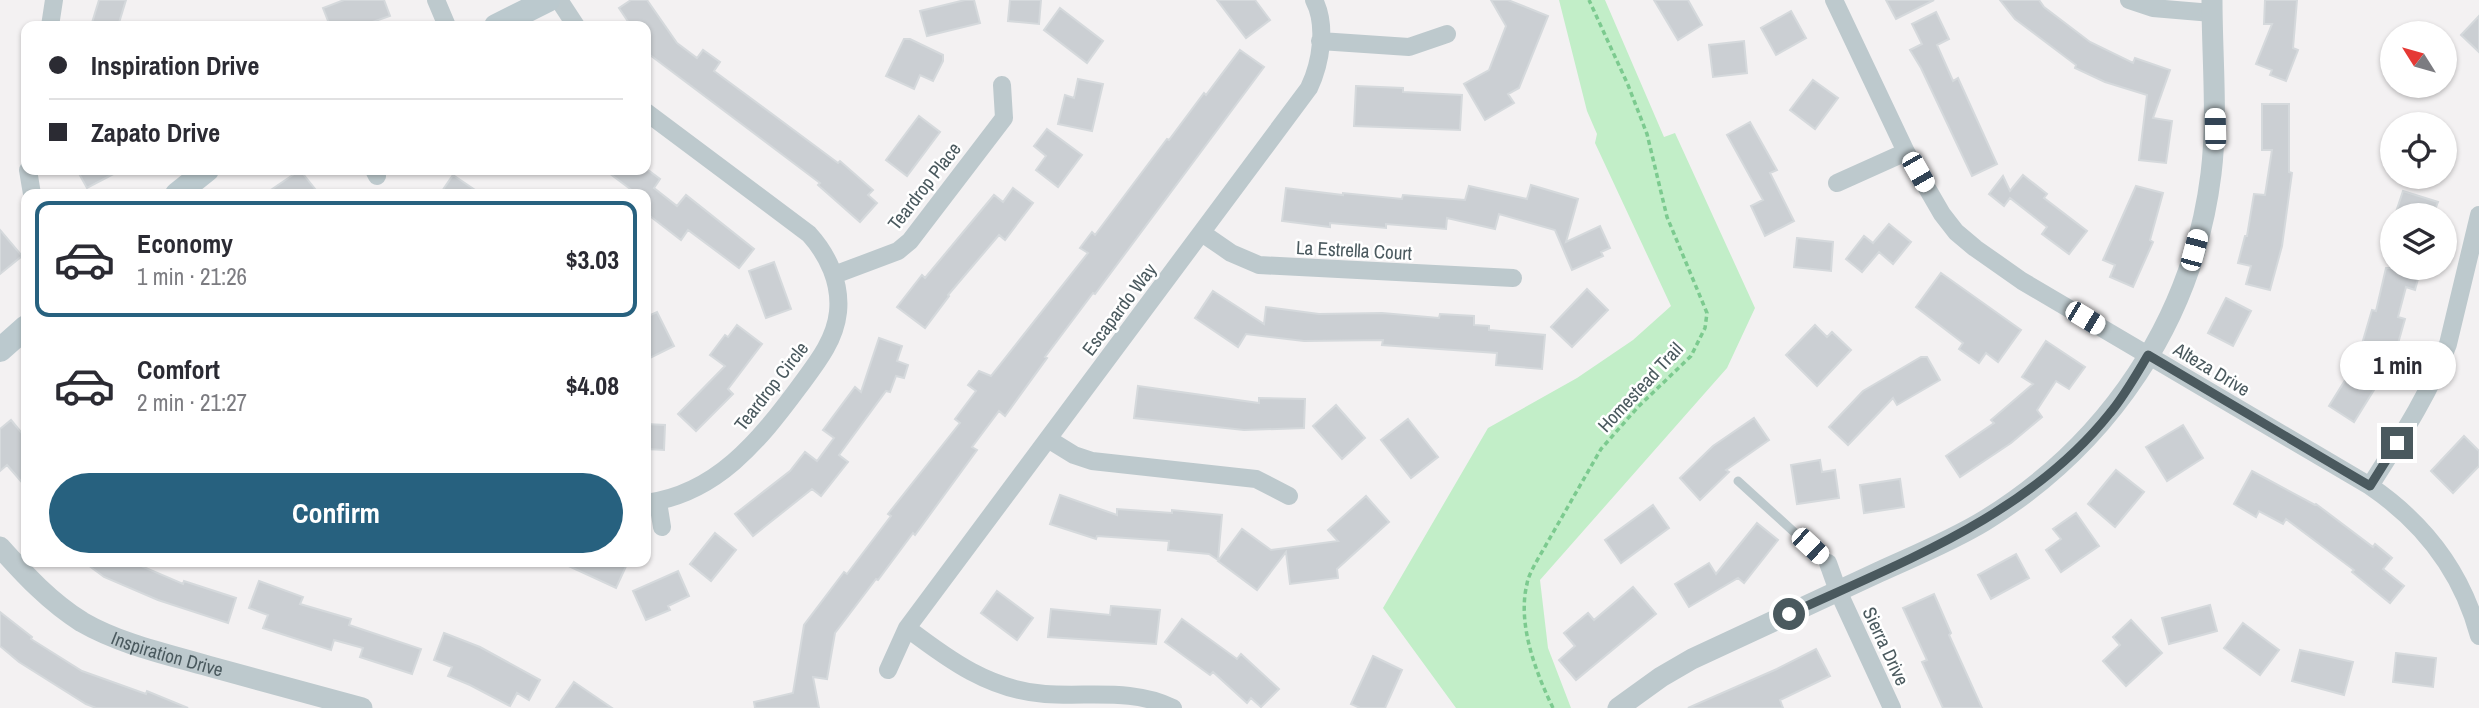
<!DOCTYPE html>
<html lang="en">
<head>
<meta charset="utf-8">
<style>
	body { margin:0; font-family:"Archivo Narrow",sans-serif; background:#f2f2f3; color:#2b2b33; height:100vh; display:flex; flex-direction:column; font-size:26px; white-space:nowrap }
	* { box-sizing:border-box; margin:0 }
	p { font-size:23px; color:#7c7c81 }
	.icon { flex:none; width:38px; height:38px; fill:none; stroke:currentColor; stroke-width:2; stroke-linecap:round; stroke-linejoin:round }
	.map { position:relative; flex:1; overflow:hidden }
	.panel { position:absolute; left:21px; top:189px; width:630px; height:378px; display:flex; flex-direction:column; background:#fff; border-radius:14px; box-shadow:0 2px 5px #0004 }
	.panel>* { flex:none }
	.top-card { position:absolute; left:21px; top:21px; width:630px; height:154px; border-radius:14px; box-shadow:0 2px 5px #0004; display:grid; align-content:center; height:154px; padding:0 28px; background:#fff }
	.needle { width:46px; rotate:307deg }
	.fabs { position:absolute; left:2380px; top:21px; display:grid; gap:14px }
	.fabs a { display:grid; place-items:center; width:77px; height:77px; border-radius:50%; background:#fff; box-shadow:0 2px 5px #0004; font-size:35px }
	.end { position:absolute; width:32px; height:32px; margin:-16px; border:9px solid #4a595e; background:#fff; box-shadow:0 0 0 4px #fff }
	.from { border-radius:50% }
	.bubble { position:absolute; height:49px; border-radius:24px; background:#fff; box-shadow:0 2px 5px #0004; font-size:23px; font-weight:700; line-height:49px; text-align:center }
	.car { position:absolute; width:21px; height:42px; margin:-21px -10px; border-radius:9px; box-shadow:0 0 5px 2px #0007; background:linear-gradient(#fff 24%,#345 0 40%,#fff 0 76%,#345 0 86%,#fff 0) }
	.top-card b { display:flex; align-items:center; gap:24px; height:66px; font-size:26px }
	.top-card b+b { border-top:2px solid #e1e1e2 }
	.top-card i { width:18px; height:18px; background:#2b2b33 }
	ul { padding:12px 0 0; list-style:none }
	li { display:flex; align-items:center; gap:21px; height:116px; margin:0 14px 10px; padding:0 14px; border:4px solid transparent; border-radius:14px }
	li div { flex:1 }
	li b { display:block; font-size:26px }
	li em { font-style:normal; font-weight:700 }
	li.active { border-color:#27617f }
	li>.icon { width:63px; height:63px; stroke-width:1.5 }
	.button { display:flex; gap:14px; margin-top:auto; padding:14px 28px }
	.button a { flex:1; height:80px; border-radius:42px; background:#27617f; color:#fff; font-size:28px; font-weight:700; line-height:80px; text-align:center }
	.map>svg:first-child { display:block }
	.green { fill:#c2eec8 }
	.building { fill:#cbcfd3; stroke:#d5d9dc; stroke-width:2 }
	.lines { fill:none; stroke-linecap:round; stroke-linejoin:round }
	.path { stroke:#7cca8f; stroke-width:3.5; stroke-dasharray:5 3.5; stroke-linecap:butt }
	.service { stroke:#bdc9cd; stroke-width:9 }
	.minor { stroke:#bdc9cd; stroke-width:18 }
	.tertiary { stroke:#bdc9cd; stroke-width:21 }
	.secondary { stroke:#bbc9ce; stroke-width:24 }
	.route { stroke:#4a595e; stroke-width:9 }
	.labels { text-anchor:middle; stroke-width:5; stroke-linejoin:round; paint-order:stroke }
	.street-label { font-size:19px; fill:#4a595e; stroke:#fff }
</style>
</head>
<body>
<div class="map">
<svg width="2479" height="708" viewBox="0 0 2479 708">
	<rect width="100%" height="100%" fill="#f3f1f2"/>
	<path class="green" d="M1559,0H1605L1664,137L1675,133L1755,308L1727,368L1540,580L1548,648L1571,708H1456L1383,608L1488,428L1577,378L1633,340L1671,306L1595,143L1597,134L1587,111Z"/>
	<path class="building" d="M99,0H126L118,26H91Z
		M344,0H384L390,16L361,26H330L323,8Z
		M631,0H647L677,43L697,58L703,50L720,62L714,71L838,163L840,161L873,190L868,195L877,203L860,222L818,185L820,183L646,52V26H631L619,8Z
		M965,0H974L980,23L927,36L920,11Z
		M1010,0H1041L1039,24L1008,21Z
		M1217,0H1255L1270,20L1246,38Z
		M1491,0H1508L1548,16L1519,88L1508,94L1514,103L1485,120L1464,84L1489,70L1506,26Z
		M1654,0H1688L1702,25L1678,40Z
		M1886,0H1934L1896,19Z
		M2000,0H2039L2044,7L2090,42L2133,63L2135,58L2170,70L2153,118L2172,121L2166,163L2139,160L2147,95L2105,82L2075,68L2076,65L2015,19Z
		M2265,0H2297L2293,48L2298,50L2286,81L2270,75L2272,70L2256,64L2272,24H2264Z
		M1060,8L1103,41L1087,63L1044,30Z
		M1791,11L1806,38L1776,55L1761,28Z
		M1936,12L1949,39L1937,45L1953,81L1958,78L1997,164L1972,176L1921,68L1910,50L1922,44L1912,24Z
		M2479,16V52L2461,35Z
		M904,39H910L943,55V61L933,81L920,75L914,89L886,76Z
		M1744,41L1747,73L1713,77L1709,45Z
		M1240,50L1264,67L1095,294L1093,293L1045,357L1047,358L1005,416L999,411L972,447L977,450L915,535L913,533L878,580L876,579L835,633L827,679L813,677L819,708H755L754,702L793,693L804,625L844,572L847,574L891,516L888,514L960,423L955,419L976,391L968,385L979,371L991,376L1088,253L1080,248L1092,232L1095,235L1167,139L1169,140L1204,93L1206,95Z
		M1078,79L1103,84L1092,131L1058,124L1065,95L1074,98Z
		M1813,80L1838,98L1815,129L1790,110Z
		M1356,86L1403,88V92L1462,95L1460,130L1354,126Z
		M2262,104H2289V172L2292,173L2282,246L2270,290L2246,284L2251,266L2238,263L2245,236H2247L2254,194L2265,195L2272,150H2262Z
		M919,116L940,132L907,176L886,160Z
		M1750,122L1777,170L1770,173L1794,221L1765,236L1751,206L1763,200L1727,135Z
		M1047,129L1082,155L1058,187L1036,170L1046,156L1034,146Z
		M77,170H121L87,188Z
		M300,170L319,194H265Z
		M605,170H648L660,179L654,188L677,206L686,195L754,249L739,268L688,230L681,240L646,213V194H637Z
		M453,175L481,194H440Z
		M2023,175L2047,194L2044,198L2087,231L2069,254L2042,234L2047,227L2010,198L2004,206L1989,194L2003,176L2010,191Z
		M1531,185L1578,199L1566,242L1600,226L1610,248L1601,252L1603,256L1572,270L1555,230L1499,214L1495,229L1447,218L1446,229L1386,224V228L1330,223V227L1282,221L1286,188L1343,195V193L1402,199L1403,195L1465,200L1469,186L1527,199Z
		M2136,186L2163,193L2150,240L2153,242L2133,287L2110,277L2115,265L2103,260Z
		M1013,188L1033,203L1005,240L999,235L948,295L949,296L925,328L897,307L922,275L925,278L994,195L1003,202Z
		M2403,191L2438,202L2433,215H2395Z
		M1889,224L1911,242L1893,264L1879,252L1862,272L1846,259L1864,236L1873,243Z
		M0,230L22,256L0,274Z
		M1797,238L1833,242L1831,271L1794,267Z
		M774,262L791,309L766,318L749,271Z
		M2386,268H2421L2415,290L2406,287L2398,317L2405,319L2397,347L2388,344L2377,380L2379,382L2354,422L2329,406L2357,361L2372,310L2376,311Z
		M1941,273L2021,330L1998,362L1986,353L1979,363L1959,349L1963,343L1916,307Z
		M1587,289L1608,310L1572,347L1551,327Z
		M1213,291L1264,324L1266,307L1319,314L1382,313L1439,318L1440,314L1474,316V325L1489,326V330L1545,335L1542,369L1496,365L1497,353L1382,345L1383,340L1304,341L1246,334L1238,347L1195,318Z
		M2226,298L2251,311L2233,346L2208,333Z
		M657,312L674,346L646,360V317Z
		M737,325L762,344L728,389L733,394L696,431L678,414L725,366L710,355L725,335L728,337Z
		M1815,325L1827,337L1832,332L1851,350L1817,386L1786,355Z
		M879,338L902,346L897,361L908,365L904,378L896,376L890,392L886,391L839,455L848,462L821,496L812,489L753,536L735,514L790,471L805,452L817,461L834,438L823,430L855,387L861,392Z
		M2046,341L2085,367L2069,389L2056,381L2037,410L2042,417L2011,443L1960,477L1946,456L1994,423L1991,420L2033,384L2022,377Z
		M1921,357H1927L1940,380L1897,405L1893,398L1848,445L1829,427L1863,391Z
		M1138,386L1259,403V398L1305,399L1304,428L1244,430L1134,418Z
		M1336,405L1365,438L1342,459L1313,426Z
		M1754,418L1769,440L1726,470L1729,472L1700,500L1680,478L1713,446Z
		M1408,419L1438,457L1411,478L1381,440Z
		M11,420L26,438V487L7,465L0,471V429Z
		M646,424L665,425L664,450L646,449Z
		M2183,425L2203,458L2167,481L2146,447Z
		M2464,436L2479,451V466L2453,493L2431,471Z
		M1820,460L1822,472L1835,470L1839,498L1797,504L1791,465Z
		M2116,470L2144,492L2115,527L2088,504Z
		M2252,471L2315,505L2316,504L2373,547L2375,544L2392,558L2383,569L2404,586L2390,603L2352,572L2354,570L2286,519L2283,524L2259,511L2256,517L2234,504Z
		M1900,479L1904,507L1864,513L1860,485Z
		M1060,495L1117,515V509L1172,513V510L1222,515L1218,560L1209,554L1168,550L1169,541L1097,536L1096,539L1050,524Z
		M1366,496L1389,522L1337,569L1338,578L1290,584L1286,552L1257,590L1218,561L1242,529L1271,550L1338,541L1328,530Z
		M1653,505L1669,528L1621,563L1605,540Z
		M2076,513L2099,546L2061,572L2046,550L2061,539L2053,529Z
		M1757,523L1778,540L1744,583L1738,578L1689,607L1675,584L1709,563L1716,574Z
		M715,533L736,550L711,581L690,564Z
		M2016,554L2029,578L1991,599L1978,575Z
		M84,562H132L183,584L184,581L236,598L228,623L158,600L104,577Z
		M560,562H628L616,588Z
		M678,571L689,596L668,606L670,610L646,620L633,591Z
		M259,581L303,597L300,604L351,619L349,625L421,649L412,674L360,657L363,648L334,640L331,650L263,628L268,615L249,608Z
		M1633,587L1656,614L1576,680L1559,660L1575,646L1564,633L1588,613L1594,620Z
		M997,591L1033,618L1017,640L981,613Z
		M1934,594L1951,633L1949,635L1982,708H1943L1922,662L1927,660L1903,608Z
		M2210,605L2217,631L2169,644L2162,618Z
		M1111,606L1160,610L1156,644L1048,637L1051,609L1110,615Z
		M0,612L32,637L31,639L82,671L146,694L147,691L188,708H96L86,704L19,662L0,646Z
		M1182,619L1237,659L1241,654L1279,689L1261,707L1251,698L1247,703L1213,672L1210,675L1165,642Z
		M2131,620L2162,653L2126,686L2103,661L2120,645L2113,637Z
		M2243,623L2279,650L2260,675L2224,648Z
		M444,633L480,647L540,680L529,700L517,693L510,706L470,685L448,676L452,667L434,660Z
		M1816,649L1830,676L1780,700L1783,708H1688L1777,669Z
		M2300,650L2353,662L2344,695L2292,681Z
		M2396,653L2436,658L2433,687L2393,682Z
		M1373,656L1402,670L1385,708H1360L1351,704Z
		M574,682L612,708H556Z"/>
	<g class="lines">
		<path class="path" d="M1553,708C1536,673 1517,624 1527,584C1528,577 1532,570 1535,564L1601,449L1638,407L1691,356L1705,328L1707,313L1667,217L1647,134L1628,85L1589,0"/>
		<path class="service" d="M1738,481L1828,563"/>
		<path class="minor" d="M436,0L447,26
			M559,0L576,26
			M1834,0L1906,152L1942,214L1956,232L1975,248L2022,281L2370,486C2424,523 2462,572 2479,636
			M2129,0L2153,8L2212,13
			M50,26L54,0
			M1320,41L1409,47L1447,34
			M646,112L809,234C828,255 841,283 838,312C835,341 816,364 799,387C759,441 716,494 646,503
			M28,170L32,194
			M374,170L377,176
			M1837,183L1906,152
			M1202,233L1231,253L1259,265L1513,278
			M834,275L898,251L910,241L1004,118L1002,85
			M1048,439L1074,455L1092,461L1256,479L1289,496
			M2370,486C2399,440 2429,395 2448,344L2479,215
			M658,502L662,527
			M1828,563L1838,591L1892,708
			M907,628C949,660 990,690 1045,694C1089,697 1133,688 1173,708
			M888,670L907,628L1309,88C1321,63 1327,25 1314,0"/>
		<g class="tertiary">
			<path id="s1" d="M0,547C25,575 50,602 82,622C120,644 166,654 208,666C259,680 310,694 362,708"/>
			<path d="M1618,708L1661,677L1692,659C1755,630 1817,601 1879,572C1914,556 1951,541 1984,521C2108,445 2193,320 2211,174C2218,117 2212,58 2212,0"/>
		</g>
		<path class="secondary" d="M496,26L548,0
			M177,194L207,170
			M0,350L26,327"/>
	</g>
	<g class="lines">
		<path class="route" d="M1789,614C1904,561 2029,515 2110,413C2125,395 2136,375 2148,355L2370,486L2397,443"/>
	</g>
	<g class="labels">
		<g class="street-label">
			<text transform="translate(924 186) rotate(-52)" y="7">Teardrop Place</text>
			<text transform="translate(1354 250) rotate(3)" y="7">La Estrella Court</text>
			<text transform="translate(1119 309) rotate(-53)" y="7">Escapardo Way</text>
			<text transform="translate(2212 369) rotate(31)" y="7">Alteza Drive</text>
			<text transform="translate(771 386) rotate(-52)" y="7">Teardrop Circle</text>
			<text transform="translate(1640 387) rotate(-47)" y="7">Homestead Trail</text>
			<text transform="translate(1886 646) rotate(65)" y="7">Sierra Drive</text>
			<text dy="7" stroke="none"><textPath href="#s1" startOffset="203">Inspiration Drive</textPath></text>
		</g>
	</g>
</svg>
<div class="fabs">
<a><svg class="needle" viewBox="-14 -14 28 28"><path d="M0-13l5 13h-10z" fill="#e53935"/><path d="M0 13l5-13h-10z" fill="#7c7c81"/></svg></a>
<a><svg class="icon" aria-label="locate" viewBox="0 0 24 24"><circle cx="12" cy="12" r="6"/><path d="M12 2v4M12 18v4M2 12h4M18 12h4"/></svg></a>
<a><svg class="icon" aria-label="layers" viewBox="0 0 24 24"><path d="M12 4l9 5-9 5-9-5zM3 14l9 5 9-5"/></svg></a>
</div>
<i class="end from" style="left:1789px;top:614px"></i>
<i class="end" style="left:2397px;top:443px"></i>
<div class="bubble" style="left:2340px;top:341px;width:116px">1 min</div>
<i class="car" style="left:2215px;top:129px;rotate:359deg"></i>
<i class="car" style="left:1918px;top:172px;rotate:150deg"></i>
<i class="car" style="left:2194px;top:250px;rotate:15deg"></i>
<i class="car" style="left:2085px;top:318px;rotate:121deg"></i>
<i class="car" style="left:1810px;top:546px;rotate:133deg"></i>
<div class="top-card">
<b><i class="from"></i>Inspiration Drive</b>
<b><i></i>Zapato Drive</b>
</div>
<section class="panel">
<ul>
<li class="active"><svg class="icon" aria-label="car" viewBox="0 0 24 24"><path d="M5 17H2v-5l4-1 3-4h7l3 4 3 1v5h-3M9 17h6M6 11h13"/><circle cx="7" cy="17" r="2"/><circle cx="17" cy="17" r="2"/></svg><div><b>Economy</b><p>1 min · 21:26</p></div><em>$3.03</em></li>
<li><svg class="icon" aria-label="car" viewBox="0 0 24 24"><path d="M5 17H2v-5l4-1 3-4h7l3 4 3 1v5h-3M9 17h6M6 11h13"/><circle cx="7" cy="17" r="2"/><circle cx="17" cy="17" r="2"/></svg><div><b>Comfort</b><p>2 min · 21:27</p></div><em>$4.08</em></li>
</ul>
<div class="button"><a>Confirm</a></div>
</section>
</div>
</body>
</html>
